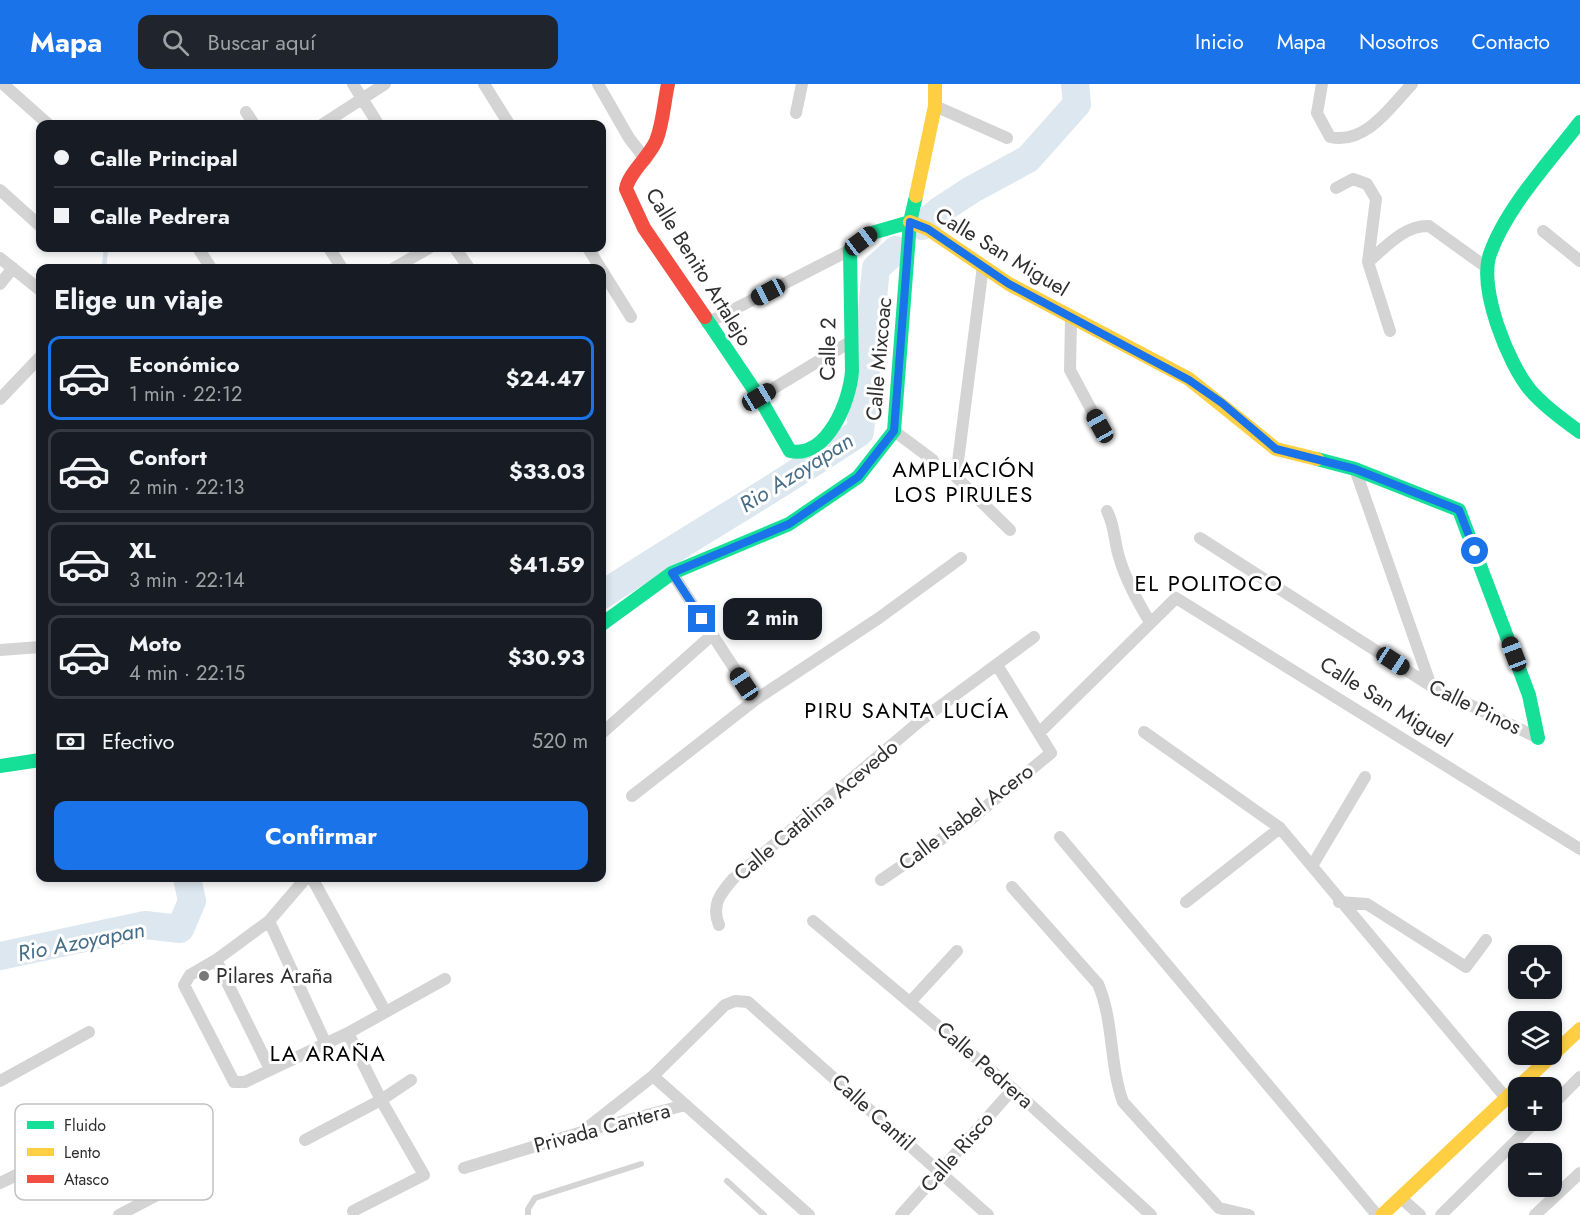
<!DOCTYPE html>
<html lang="es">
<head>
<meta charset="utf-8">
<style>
	body { margin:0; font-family:Jost,sans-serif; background:#20242c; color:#f1f3f6; height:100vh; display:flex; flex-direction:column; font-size:22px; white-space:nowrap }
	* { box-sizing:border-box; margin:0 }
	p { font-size:20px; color:#9ea1a6 }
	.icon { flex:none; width:33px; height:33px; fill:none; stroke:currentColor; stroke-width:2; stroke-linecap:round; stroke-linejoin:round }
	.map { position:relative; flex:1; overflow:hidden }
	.drawer { position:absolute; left:36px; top:180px; width:570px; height:618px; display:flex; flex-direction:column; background:#171b24; border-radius:12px; box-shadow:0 3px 9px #0003 }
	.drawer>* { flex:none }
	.hud { position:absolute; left:36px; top:36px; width:570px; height:132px; border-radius:12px; box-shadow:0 3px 9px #0003; display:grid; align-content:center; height:132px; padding:0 18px; background:#171b24 }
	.buttons { position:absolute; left:1508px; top:861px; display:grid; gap:12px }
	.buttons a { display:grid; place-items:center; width:54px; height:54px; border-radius:12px; background:#171b24; box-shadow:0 3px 9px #0003; font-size:30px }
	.end { position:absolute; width:27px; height:27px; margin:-14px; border:8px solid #1a73e8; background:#fff; box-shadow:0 0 0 3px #fff }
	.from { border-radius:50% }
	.bubble { position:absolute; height:42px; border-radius:12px; background:#171b24; box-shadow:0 3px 9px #0003; font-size:20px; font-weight:700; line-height:42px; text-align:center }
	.car { position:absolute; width:18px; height:36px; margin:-18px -9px; border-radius:8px; box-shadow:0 0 4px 2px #0007; background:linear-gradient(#222 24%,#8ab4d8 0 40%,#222 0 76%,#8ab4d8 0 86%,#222 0) }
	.hud b { display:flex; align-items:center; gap:21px; height:57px; font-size:22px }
	.hud b+b { border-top:2px solid #363941 }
	.hud i { width:15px; height:15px; background:#f1f3f6 }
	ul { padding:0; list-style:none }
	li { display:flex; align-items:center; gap:18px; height:84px; margin:0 12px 9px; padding:0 6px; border:3px solid #363941; border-radius:12px }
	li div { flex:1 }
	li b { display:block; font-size:22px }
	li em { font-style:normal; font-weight:700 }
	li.selected { border-color:#1a73e8 }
	li>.icon { width:54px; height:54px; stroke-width:1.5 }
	h2 { padding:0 18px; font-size:27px; line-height:72px }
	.pay { display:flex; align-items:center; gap:15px; height:66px; padding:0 18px; font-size:22px }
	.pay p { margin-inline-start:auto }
	.action { display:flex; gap:12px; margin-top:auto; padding:12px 18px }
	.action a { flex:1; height:69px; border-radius:12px; background:#1a73e8; color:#fff; font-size:24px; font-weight:700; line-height:69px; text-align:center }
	header { display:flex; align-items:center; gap:36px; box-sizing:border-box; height:84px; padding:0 30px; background:#1a73e8; color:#fff }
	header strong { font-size:28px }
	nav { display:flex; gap:33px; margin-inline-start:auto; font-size:21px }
	.search { width:420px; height:54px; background:#20242c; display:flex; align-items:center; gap:15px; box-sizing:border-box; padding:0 21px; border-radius:12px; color:#9ea1a6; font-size:22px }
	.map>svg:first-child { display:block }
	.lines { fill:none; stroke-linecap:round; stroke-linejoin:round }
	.stream { stroke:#dde7ef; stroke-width:4.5 }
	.river { stroke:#dde7ef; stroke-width:28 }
	.lane { stroke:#d4d4d4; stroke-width:6 }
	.street { stroke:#d4d4d4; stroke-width:12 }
	.fast { stroke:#16e098; stroke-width:14 }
	.slow { stroke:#ffcf43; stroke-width:14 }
	.jam { stroke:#f24e42; stroke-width:14 }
	.route { stroke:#1a73e8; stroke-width:8 }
	.poi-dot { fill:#787878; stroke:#fff; stroke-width:2 }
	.labels { text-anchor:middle; stroke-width:6; stroke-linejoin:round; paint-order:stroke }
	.street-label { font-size:21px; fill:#2f2f2f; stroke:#fff }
	.poi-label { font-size:21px; fill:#2f2f2f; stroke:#fff; text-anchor:start }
	.neighbourhood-label { font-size:22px; letter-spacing:1.5px; fill:#000; stroke:#fff }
	.water-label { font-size:22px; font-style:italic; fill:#476d87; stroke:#fff }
	.key { fill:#fff; stroke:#c1c1c1; stroke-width:1.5 }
	.key-label { font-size:16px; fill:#2f2f2f }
</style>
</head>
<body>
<header>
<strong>Mapa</strong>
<div class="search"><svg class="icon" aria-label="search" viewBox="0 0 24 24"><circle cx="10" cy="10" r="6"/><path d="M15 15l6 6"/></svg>Buscar aquí</div>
<nav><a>Inicio</a><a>Mapa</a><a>Nosotros</a><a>Contacto</a></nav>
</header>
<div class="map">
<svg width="1580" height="1131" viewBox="0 0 1580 1131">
	<rect width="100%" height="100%" fill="#fff"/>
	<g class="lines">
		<path class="stream" d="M104,184L106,164"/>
		<path class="river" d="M922,142L939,127L971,106L1028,75L1077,20L1075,0
			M602,511C687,455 775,405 860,348L876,184L896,166
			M0,872L145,841L180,845L192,817L187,794"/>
		<path class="lane" d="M727,1097L764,1131
			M528,1131V1125L535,1114L641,1080"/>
		<path class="street" d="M3,0L48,40
			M353,0L378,40
			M484,0L509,40
			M598,0L629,54L646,76
			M1322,0L1317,29L1330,53C1366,61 1391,22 1412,0
			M935,22L1007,54
			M246,28L254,40
			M796,29L802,0
			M323,40L385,0
			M1336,104L1353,95L1367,100L1376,115L1368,178L1390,247
			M0,106L40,142
			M1543,147L1580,177
			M198,164L211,184
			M329,164L342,184
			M455,164L469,184
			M588,164L631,233
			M0,174L40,206
			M1368,178C1386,163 1404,141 1429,142L1486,183
			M983,182L956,393L1010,446
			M394,184L429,164
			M0,200L13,184
			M1071,235L1070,286L1100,342
			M707,239L850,166
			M759,313L850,258
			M0,315L40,273
			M894,347L933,376
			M1355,385L1431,602
			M1107,427C1115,442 1114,457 1119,473C1126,497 1137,517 1150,538
			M1200,454L1431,602L1538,654
			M672,489L755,616
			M0,566L40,563
			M1144,648L1280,744L1506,1014
			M602,649L712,551
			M1039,649L1176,514L1580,765
			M632,712L755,616L879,534L961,474
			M1060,753L1377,1131
			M1312,782L1365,693
			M306,794L269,837L216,876L190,891L184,901L234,998H245L348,949L445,895
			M312,794L385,927
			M881,796L971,735L1051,669L997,581
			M1012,803L1098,900C1114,937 1109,979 1123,1018L1219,1124L1249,1131
			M1186,818L1280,744
			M1339,818L1367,820L1466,883L1486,856
			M269,837L325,958
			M813,837L1013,1005L1151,1131
			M719,841C711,821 720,810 733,795L920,637L1034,553
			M216,876L270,985
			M911,917L957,867
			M348,949L381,1016L424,1091L353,1127
			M653,992L809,1131
			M0,997L89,948
			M1551,1022L1580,993
			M582,1048L653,992L725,921L735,917L748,918L988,1131
			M305,1056L381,1016L411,996
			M464,1084L582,1048L685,1021
			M0,1099L145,1029
			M1401,1114L1420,1131
			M119,1131L178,1100
			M901,1131L1013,1005
			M1441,1131L1537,1036
			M1535,1131L1580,1089"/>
		<path class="fast" d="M1580,38C1550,77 1506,124 1490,170C1478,204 1508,280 1531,307C1545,323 1563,336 1580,348
			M705,233L759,313L790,367C827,375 850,317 852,287L850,166L872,149L910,138
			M1317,375L1355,385L1459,426L1529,611L1538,654
			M602,540L672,489L789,440L858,393L894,347L910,138L916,112
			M0,682L40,676"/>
		<path class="slow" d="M916,112L935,22V0
			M910,138L928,145L1009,200L1189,295L1276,365L1317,375
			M1382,1131L1580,945"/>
		<path class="jam" d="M668,0C664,18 663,40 656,57C649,73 628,90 626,105L644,144L705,233"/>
	</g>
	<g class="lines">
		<path class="route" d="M702,535L672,489L789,440L858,393L894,347L910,138L928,145L1009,200L1189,296L1222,319L1276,365L1355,385L1459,426L1475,467"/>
	</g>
	<circle class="poi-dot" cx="204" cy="892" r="6"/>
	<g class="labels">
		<g class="street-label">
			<text transform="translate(1002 168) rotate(31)" y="7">Calle San Miguel</text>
			<text transform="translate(699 183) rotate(58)" y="7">Calle Benito Artalejo</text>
			<text transform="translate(828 265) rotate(-89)" y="7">Calle 2</text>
			<text transform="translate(879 275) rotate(-85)" y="7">Calle Mixcoac</text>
			<text transform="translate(1386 618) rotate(32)" y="7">Calle San Miguel</text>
			<text transform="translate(1475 623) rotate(26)" y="7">Calle Pinos</text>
			<text transform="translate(816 726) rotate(-40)" y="7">Calle Catalina Acevedo</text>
			<text transform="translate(966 733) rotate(-37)" y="7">Calle Isabel Acero</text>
			<text transform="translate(985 981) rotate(41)" y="7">Calle Pedrera</text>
			<text transform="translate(873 1028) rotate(42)" y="7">Calle Cantil</text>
			<text transform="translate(602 1044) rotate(-15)" y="7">Privada Cantera</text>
			<text transform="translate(957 1068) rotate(-49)" y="7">Calle Risco</text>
		</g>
		<g class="poi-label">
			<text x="216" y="899">Pilares Araña</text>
		</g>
		<g class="neighbourhood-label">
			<text x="964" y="393">AMPLIACIÓN<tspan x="964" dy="25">LOS PIRULES</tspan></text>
			<text x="1209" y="507">EL POLITOCO</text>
			<text x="907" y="634">PIRU SANTA LUCÍA</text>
			<text x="328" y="977">LA ARAÑA</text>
		</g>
		<g class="water-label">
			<text transform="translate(796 388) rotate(-32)" y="8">Rio Azoyapan</text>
			<text transform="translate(81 857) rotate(-11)" y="8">Rio Azoyapan</text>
		</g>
	</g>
	<rect x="15" y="1020" width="198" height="96" rx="9" class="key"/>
	<rect x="27" y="1037" width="27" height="8" fill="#16e098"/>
	<rect x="27" y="1064" width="27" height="8" fill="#ffcf43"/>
	<rect x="27" y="1091" width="27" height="8" fill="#f24e42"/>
	<g class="key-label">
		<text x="64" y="1047">Fluido</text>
		<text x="64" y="1074">Lento</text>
		<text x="64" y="1101">Atasco</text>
	</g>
</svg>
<div class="buttons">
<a><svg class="icon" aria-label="locate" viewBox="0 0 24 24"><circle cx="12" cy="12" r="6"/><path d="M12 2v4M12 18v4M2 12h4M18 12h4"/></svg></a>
<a><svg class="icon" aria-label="layers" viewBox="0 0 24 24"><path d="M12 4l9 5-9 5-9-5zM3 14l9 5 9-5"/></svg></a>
<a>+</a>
<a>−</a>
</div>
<i class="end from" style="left:1475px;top:467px"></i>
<i class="end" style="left:702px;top:535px"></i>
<div class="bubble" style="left:723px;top:514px;width:99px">2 min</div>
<i class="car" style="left:861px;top:157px;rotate:53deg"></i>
<i class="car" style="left:768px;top:208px;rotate:242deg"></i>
<i class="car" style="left:759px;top:313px;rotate:59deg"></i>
<i class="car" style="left:1100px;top:342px;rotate:331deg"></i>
<i class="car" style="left:1514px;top:570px;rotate:339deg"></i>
<i class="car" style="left:1393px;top:577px;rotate:123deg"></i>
<i class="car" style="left:744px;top:600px;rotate:326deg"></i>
<div class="hud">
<b><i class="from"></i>Calle Principal</b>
<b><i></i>Calle Pedrera</b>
</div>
<section class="drawer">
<h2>Elige un viaje</h2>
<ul>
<li class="selected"><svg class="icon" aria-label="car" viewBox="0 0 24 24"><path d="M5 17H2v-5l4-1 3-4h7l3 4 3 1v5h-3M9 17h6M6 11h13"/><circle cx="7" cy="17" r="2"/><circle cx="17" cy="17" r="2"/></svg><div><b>Económico</b><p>1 min · 22:12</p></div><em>$24.47</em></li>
<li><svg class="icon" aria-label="car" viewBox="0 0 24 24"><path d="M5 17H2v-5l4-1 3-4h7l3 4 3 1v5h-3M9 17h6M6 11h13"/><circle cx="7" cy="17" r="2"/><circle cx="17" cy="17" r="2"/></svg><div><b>Confort</b><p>2 min · 22:13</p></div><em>$33.03</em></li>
<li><svg class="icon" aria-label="car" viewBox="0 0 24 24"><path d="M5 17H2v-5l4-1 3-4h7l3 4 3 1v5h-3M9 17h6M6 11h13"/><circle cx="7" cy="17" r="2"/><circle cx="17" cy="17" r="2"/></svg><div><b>XL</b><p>3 min · 22:14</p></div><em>$41.59</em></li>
<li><svg class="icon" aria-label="car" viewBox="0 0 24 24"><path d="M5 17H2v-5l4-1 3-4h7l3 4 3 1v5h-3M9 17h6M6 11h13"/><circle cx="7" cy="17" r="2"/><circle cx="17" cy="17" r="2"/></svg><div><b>Moto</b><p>4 min · 22:15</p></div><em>$30.93</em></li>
</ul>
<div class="pay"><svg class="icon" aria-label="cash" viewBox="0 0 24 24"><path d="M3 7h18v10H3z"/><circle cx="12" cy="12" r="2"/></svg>Efectivo<p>520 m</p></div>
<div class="action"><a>Confirmar</a></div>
</section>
</div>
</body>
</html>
